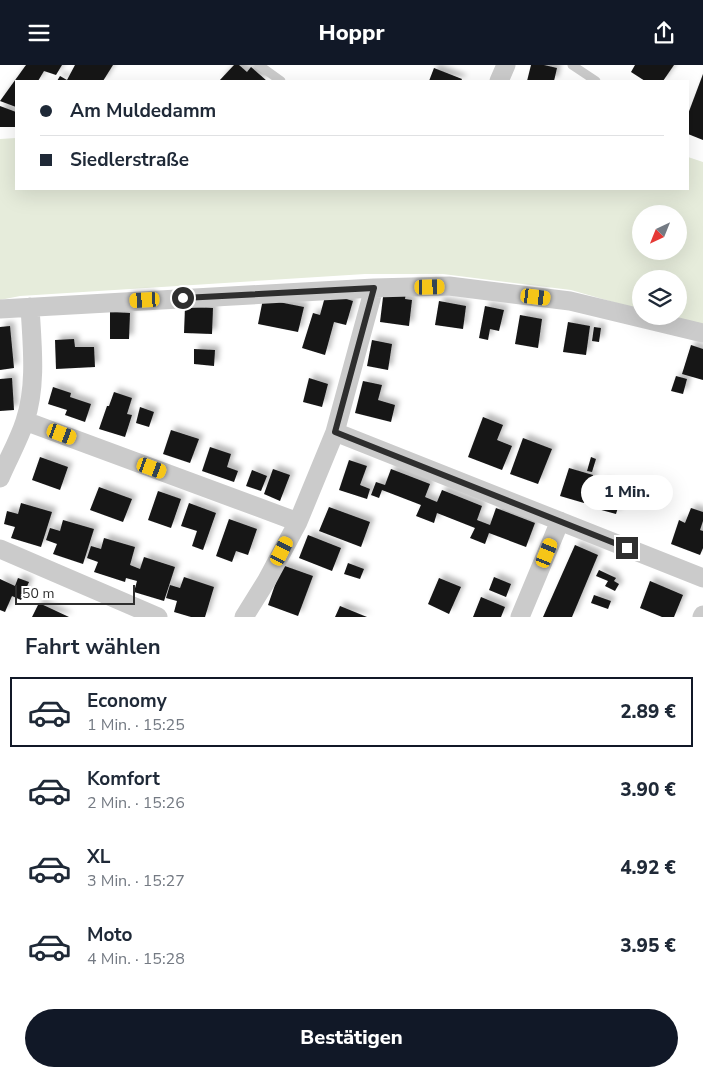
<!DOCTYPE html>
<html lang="de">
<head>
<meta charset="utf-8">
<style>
	body { margin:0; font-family:"Nunito Sans",sans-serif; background:#f6f6f7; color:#1f2937; height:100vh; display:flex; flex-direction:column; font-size:19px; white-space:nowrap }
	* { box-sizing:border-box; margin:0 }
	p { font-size:16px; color:#747a83 }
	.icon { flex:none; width:28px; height:28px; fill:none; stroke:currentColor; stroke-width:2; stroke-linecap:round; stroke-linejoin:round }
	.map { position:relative; height:552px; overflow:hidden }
	.side { display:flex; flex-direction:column; background:#fff; flex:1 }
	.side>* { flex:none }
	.hud { position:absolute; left:15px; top:15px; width:674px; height:110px; border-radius:0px; box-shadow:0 5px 20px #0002; display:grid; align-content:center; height:110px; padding:0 25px; background:#fff }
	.needle { width:32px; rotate:223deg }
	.buttons { position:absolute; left:632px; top:140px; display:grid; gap:10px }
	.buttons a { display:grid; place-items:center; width:55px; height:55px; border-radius:50%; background:#fff; box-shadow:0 5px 20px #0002; font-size:25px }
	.scale { position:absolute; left:15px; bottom:12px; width:120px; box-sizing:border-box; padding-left:5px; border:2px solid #2e2e2e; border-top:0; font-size:14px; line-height:18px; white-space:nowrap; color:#2e2e2e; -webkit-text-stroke:4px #fff; paint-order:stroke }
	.end { position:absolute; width:22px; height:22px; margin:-11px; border:6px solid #2e2e2e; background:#fff; box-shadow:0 0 0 2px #fff }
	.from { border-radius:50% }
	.bubble { position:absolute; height:35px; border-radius:18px; background:#fff; box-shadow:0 5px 20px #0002; font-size:16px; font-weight:800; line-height:35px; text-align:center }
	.car { position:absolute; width:15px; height:30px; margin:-15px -8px; border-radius:6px; box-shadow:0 0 4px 1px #0007; background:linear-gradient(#f5c518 24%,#345 0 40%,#f5c518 0 76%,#345 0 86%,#f5c518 0) }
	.hud b { display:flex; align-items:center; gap:18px; height:48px; font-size:19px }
	.hud b+b { border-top:1px solid #e0e1e3 }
	.hud i { width:12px; height:12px; background:#1f2937 }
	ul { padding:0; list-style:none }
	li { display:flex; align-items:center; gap:15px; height:70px; margin:0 10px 8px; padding:0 15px; border:2px solid transparent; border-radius:0px }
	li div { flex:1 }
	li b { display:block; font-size:19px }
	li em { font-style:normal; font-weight:800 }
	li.on { border-color:#111827 }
	li>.icon { width:45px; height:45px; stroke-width:1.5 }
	h2 { padding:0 25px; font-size:22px; line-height:60px }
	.primary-button { display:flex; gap:10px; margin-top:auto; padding:10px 25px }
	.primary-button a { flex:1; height:58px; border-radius:30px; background:#111827; color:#fff; font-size:20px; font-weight:800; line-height:58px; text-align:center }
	header { display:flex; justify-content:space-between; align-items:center; height:65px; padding:0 25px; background:#111827; color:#fff; font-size:22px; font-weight:800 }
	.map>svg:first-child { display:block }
	.green { fill:#e6ecdb; fill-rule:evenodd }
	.building { fill:#151515; filter:url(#shadow) }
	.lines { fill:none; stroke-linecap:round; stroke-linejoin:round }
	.lane { stroke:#cbcbcb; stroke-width:9 }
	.street { stroke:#cbcbcb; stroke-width:19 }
	.route { stroke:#2e2e2e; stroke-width:6 }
</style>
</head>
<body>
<header><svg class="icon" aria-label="menu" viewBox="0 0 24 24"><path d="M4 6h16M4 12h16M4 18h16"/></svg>Hoppr<svg class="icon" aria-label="share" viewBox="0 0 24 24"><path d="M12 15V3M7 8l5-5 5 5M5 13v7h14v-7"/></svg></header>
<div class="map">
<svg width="703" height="552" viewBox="0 0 703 552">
	<defs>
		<filter id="shadow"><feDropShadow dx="4.5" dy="-4.5" stdDeviation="2.5" flood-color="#0004"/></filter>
	</defs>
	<rect width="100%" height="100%" fill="#fff"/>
	<path class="green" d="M16,73V124H688V92L703,97V263L662,251H679V214H641V245L571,225L443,209H365L20,231L0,235V74ZM641,149H679V186H641Z"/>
	<path class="building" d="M26,0H62L56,10L44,6L38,16H16V42L0,36Z
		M75,0H113L103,16H57L60,11L67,15Z
		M234,0H239L247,7L251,2L267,16H219Z
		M531,0H544L557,3L554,16H527Z
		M635,0H674L663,16H645L631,7Z
		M434,3L462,14L461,16H429Z
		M703,9V75L688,69V49Z
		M0,41L16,47V62H0Z
		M384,224L406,227L405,234L412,235L409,261L380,257Z
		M326,228L353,236L346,260L334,257L325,290L302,283L313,248L320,250Z
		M263,234L304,242L298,267L258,259Z
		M439,236L466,241L463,264L435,260Z
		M485,241L504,245L499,266L490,264L488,275L479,273Z
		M185,242L213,243L212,269L184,268Z
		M110,247L130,248L129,274H110Z
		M520,250L542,254L538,283L515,279Z
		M568,257L590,261L586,290L563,287Z
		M10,261L14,303L0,305V262Z
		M594,262L601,263L599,277L592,276Z
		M74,274L75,282H94L95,302L56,304L55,275Z
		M372,275L392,279L388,305L367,301Z
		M691,280L703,284V315L682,309Z
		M194,284L215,285L214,301L194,299Z
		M676,311L687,314L683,329L671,326Z
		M12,313L14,345L0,346V314Z
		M309,313L328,319L322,342L303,337Z
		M363,316L382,320L378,335L395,340L391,357L355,348Z
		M53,322L71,328L70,332L91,339L85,357L65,350L67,345L48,339Z
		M114,327L132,333L127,349L132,350L125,372L99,364L107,341H109Z
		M140,342L154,347L149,362L136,358Z
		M483,352L503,360L497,375L512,381L502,405L468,392Z
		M171,365L199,374L190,398L163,389Z
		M523,373L552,384L538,419L510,409Z
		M210,382L231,389L227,402L238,406L234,417L202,406Z
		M40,392L68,402L60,425L32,415Z
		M591,392L596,394L592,407L587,406Z
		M349,395L367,401L360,420L370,424L367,434L339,425Z
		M569,403L593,410L584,438L560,431Z
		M273,404L290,410L280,436L264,429Z
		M391,404L430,419L425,432L437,437L442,425L482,441L477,455L490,460L496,443L535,458L526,482L489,468L485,479L470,473L475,463L437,448L434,458L416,451L421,440L382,425L379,433L371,430L376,417L385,420Z
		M252,405L267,411L261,426L246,421Z
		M602,417L624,423L616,449L594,443Z
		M99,422L132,434L123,457L90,445Z
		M158,426L181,434L171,463L148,455Z
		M21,438L52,447L41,482L11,473L15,462L4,459L7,446L18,449Z
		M189,438L216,448L203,485L192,481L197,466L181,461Z
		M329,442L370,457L361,482L319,466Z
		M691,443L703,447V456L700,465L703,466V483L700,490L671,479L679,455L685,458Z
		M229,454L257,464L248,490L236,486L232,497L216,491Z
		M63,455L94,464L83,499L53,489L57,479L46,475L50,463L60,466Z
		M308,470L341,483L332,506L299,493Z
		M104,473L135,482L130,500L140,504L144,492L175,502L164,536L134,527L137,516L126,513L125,517L94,507L98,497L87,493L91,481L101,484Z
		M575,480L598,490L572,552H543Z
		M348,498L364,504L360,514L344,509Z
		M282,500L313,511L298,551L268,540Z
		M599,505L616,513L614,516L619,519L615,526L605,521L608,516L596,511Z
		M184,512L214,522L205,552H191L174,547L177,536L166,533L170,520L180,523Z
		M494,512L511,519L506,532L489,525Z
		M18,513L29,517L21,535L12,531L5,547L0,545V514L15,521Z
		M439,513L461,522L449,549L428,539Z
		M650,516L683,530L674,552H662L640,543Z
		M594,530L611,536L608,544L591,538Z
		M481,532L505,542L501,552H473Z
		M39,538L69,552H32Z
		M340,541L367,552H335Z"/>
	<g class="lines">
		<path class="lane" d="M259,0L281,16
			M572,0L596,16"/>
		<path class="street" d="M499,16L506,0
			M0,244L374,223L449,221L570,236L703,268
			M25,356L298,457
			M335,367L703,513
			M0,413C8,394 19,375 25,356C37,320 32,279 30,242
			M0,484L158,552
			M244,552L267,515L298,457L335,367L374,223
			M520,552L560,456
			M702,552L703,550"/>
	</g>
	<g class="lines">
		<path class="route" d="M183,233L374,223L335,367L627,483"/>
	</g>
</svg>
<div class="buttons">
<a><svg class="needle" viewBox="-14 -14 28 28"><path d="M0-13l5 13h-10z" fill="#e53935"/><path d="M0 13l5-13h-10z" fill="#747a83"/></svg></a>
<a><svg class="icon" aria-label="layers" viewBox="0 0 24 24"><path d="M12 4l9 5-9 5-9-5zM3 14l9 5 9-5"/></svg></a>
</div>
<div class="scale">50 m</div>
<i class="end from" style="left:183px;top:233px"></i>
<i class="end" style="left:627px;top:483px"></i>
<div class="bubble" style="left:581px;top:410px;width:92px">1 Min.</div>
<i class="car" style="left:430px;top:222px;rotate:89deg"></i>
<i class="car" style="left:536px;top:232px;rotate:97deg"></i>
<i class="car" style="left:145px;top:235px;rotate:267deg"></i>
<i class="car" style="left:62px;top:369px;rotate:110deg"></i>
<i class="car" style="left:152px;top:403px;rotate:110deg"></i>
<i class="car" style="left:282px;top:486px;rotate:27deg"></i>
<i class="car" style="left:547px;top:488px;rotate:22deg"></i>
<div class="hud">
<b><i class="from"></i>Am Muldedamm</b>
<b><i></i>Siedlerstraße</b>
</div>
</div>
<section class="side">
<h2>Fahrt wählen</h2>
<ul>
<li class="on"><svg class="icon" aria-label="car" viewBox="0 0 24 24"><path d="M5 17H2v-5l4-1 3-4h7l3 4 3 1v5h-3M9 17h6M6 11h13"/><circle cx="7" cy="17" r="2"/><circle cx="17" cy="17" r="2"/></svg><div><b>Economy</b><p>1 Min. · 15:25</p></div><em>2.89 €</em></li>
<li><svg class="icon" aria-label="car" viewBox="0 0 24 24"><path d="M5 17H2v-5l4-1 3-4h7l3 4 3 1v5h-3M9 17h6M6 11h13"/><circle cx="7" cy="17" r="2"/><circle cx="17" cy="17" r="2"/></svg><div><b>Komfort</b><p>2 Min. · 15:26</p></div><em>3.90 €</em></li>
<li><svg class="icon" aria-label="car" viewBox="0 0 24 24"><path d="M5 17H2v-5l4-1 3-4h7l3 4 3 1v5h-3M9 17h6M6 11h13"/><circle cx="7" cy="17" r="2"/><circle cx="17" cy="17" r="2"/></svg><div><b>XL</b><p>3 Min. · 15:27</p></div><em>4.92 €</em></li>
<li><svg class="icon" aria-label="car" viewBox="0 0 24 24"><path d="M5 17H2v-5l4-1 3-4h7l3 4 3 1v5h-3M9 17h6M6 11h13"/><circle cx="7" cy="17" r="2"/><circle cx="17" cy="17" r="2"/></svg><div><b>Moto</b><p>4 Min. · 15:28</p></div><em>3.95 €</em></li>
</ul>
<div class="primary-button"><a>Bestätigen</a></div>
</section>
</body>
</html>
